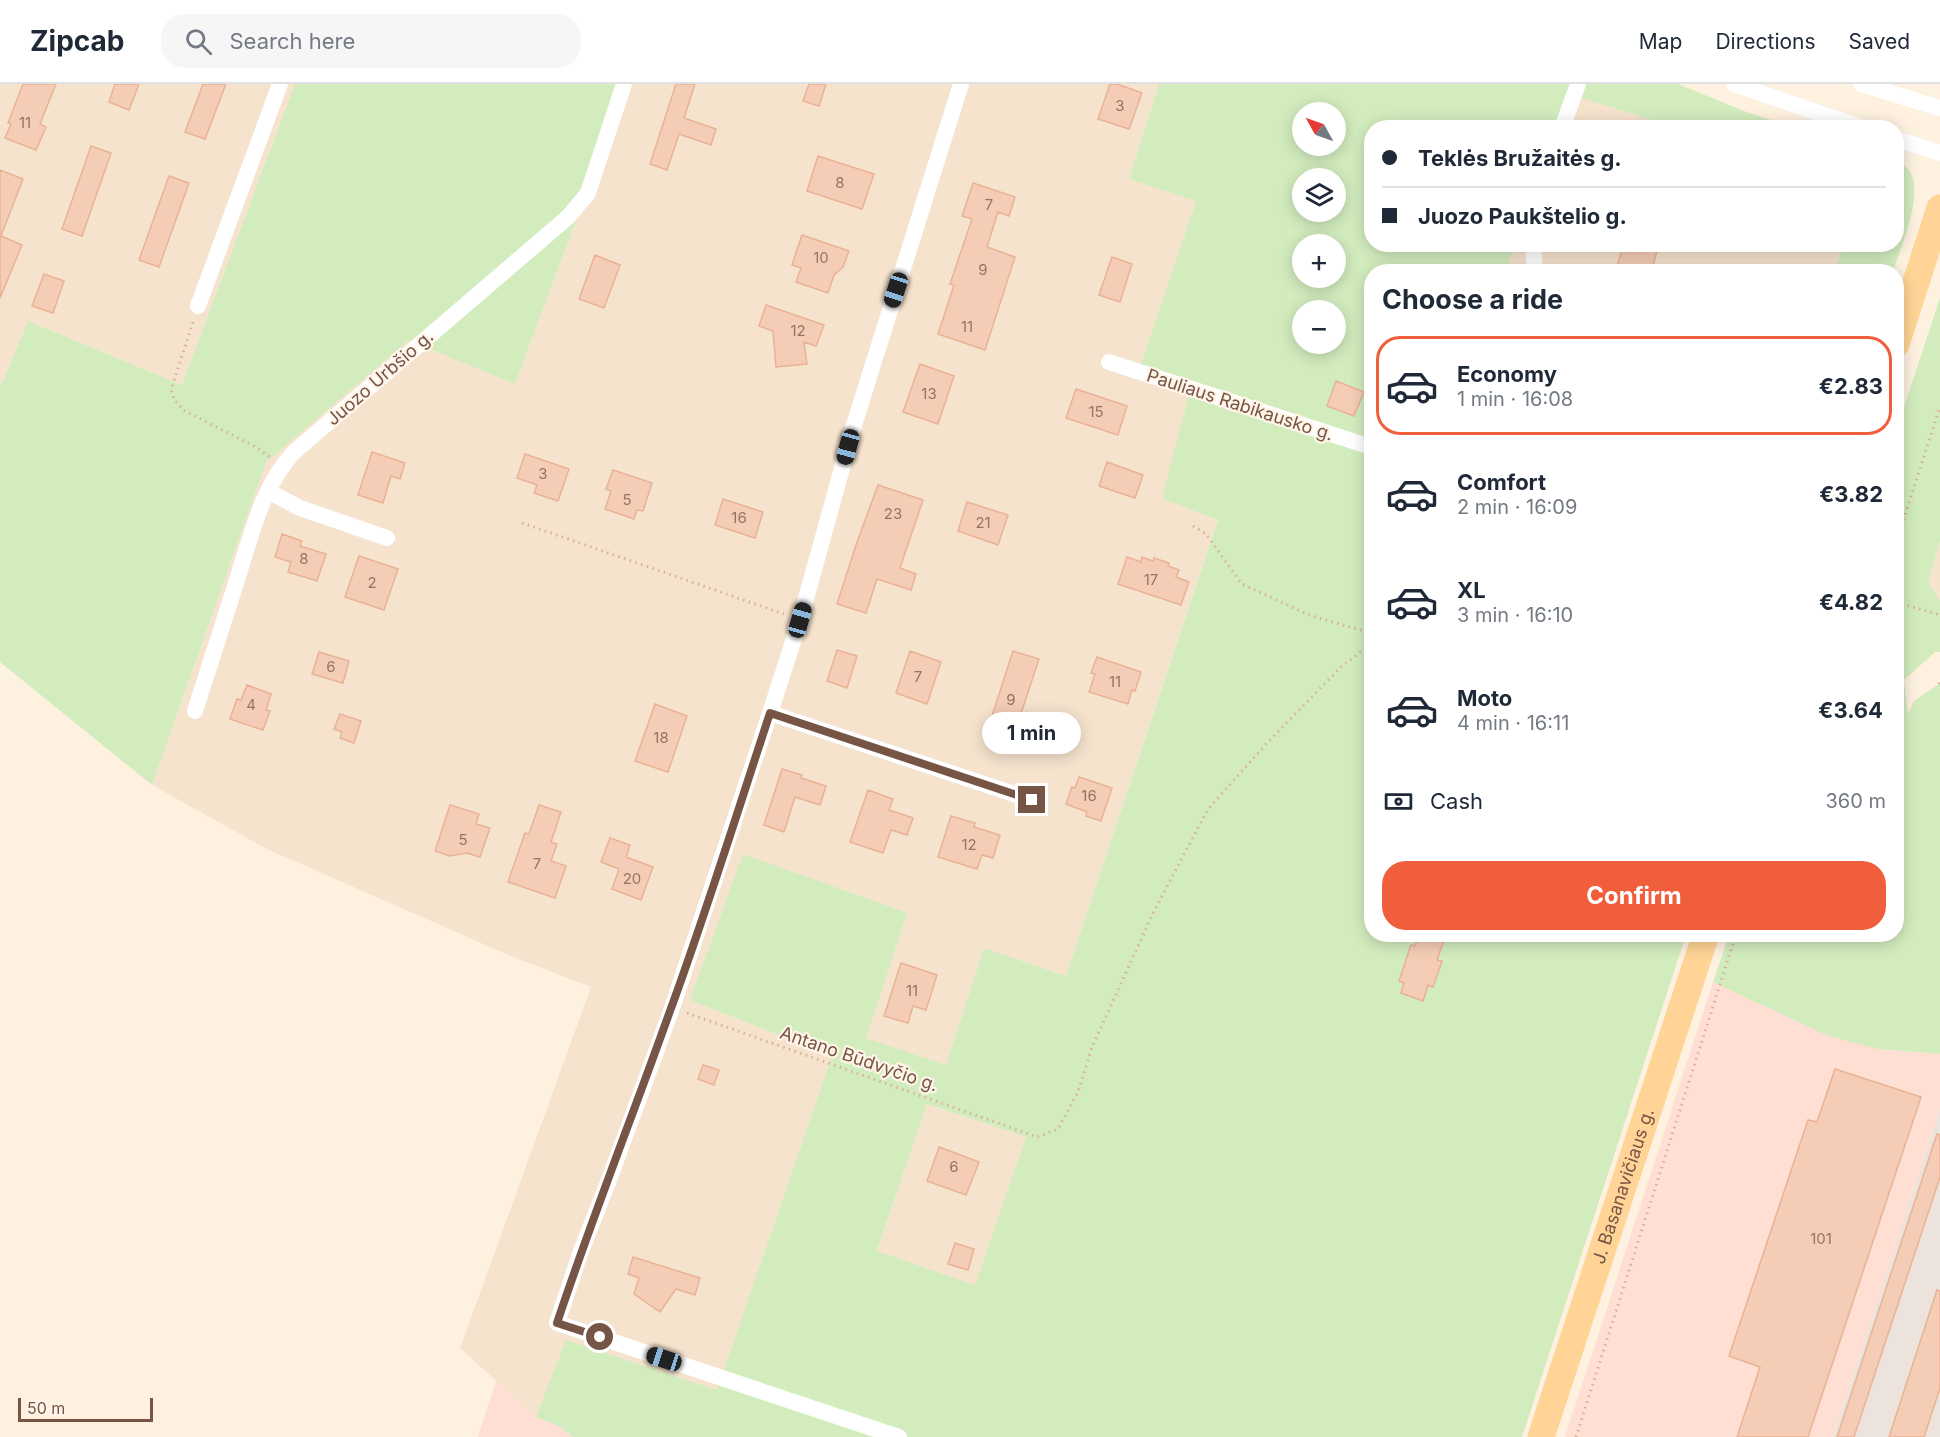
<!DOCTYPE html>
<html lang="en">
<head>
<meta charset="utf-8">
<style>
	body { margin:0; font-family:Inter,sans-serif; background:#f6f6f7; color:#1f2937; height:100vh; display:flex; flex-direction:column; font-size:22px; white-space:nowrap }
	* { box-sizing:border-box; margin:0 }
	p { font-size:20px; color:#747a83 }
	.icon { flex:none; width:33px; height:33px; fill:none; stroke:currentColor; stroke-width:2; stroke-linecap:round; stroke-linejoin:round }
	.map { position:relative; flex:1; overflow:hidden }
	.details { position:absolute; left:1364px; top:180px; width:540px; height:678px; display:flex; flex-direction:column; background:#fff; border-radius:24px; box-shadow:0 3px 15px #0003 }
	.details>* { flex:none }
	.hud { position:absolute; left:1364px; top:36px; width:540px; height:132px; border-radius:24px; box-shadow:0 3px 15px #0003; display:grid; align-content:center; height:132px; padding:0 18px; background:#fff }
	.needle { width:39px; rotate:310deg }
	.tools { position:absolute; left:1292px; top:18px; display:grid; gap:12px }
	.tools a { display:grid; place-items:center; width:54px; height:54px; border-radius:50%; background:#fff; box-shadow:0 3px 15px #0003; font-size:30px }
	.scale { position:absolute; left:18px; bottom:15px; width:135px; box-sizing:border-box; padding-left:6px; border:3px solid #765546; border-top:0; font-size:16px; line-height:21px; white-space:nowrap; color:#765546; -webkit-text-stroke:4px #fff5e8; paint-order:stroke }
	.end { position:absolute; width:27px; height:27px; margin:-14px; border:8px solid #765546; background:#fff; box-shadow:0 0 0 3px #fff }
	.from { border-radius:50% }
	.bubble { position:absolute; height:42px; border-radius:21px; background:#fff; box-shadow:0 3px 15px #0003; font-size:20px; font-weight:700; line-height:42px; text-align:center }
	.car { position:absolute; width:18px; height:36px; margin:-18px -9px; border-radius:8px; box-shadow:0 0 4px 2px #0007; background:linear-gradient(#222 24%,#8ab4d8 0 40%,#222 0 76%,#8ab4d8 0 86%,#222 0) }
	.hud b { display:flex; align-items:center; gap:21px; height:57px; font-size:22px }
	.hud b+b { border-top:2px solid #e0e1e3 }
	.hud i { width:15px; height:15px; background:#1f2937 }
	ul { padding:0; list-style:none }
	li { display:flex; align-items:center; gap:18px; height:99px; margin:0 12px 9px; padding:0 6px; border:3px solid transparent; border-radius:24px }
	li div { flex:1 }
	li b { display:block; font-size:22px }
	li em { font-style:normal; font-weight:700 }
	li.on { border-color:#f15e3c }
	li>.icon { width:54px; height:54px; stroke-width:1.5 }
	h2 { padding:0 18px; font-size:27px; line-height:72px }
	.pay { display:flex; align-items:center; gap:15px; height:66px; padding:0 18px; font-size:22px }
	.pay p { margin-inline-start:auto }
	.primary-button { display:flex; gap:12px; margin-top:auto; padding:12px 18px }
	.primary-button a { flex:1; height:69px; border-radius:24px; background:#f15e3c; color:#fff; font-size:24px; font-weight:700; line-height:69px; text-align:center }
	header { display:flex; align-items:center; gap:36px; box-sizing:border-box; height:84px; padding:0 30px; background:#fff; border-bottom:2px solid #e0e1e3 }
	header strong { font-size:28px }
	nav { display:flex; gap:33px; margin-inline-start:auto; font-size:21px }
	.search { width:420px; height:54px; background:#f6f6f7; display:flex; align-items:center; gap:15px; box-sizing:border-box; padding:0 21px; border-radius:24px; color:#747a83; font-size:22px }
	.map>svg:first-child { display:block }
	.residential { fill:#f6e3ce }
	.commercial { fill:#ffdfd3 }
	.industrial { fill:#ece3dc }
	.green { fill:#d2ecbe; fill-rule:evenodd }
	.building { fill:#f5cdb6; stroke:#e9b295; stroke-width:1.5 }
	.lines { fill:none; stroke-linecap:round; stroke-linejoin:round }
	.path { stroke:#dab099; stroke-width:3; stroke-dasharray:1.5 4.5; stroke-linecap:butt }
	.street { stroke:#fff; stroke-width:16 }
	.primary { stroke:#ffd496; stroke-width:27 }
	.route { stroke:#765546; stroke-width:8 }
	.labels { text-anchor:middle; stroke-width:4.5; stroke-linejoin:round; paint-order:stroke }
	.number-label { font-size:15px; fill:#967362 }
	.street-label { font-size:18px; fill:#765546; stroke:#fff5e8 }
</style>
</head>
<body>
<header>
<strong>Zipcab</strong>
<div class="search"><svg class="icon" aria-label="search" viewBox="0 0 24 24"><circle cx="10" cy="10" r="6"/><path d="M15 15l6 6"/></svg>Search here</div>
<nav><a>Map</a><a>Directions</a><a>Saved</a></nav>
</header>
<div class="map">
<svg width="1940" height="1353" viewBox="0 0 1940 1353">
	<rect width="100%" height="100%" fill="#fef1e0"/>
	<path class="residential" d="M0,0H295L182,301L28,237L0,304Z
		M627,0H1159L1129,95L1196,117L1141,280L1190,311L1218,435L1066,892L984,864L946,981L865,954L907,829L690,916L832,972L717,1306L567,1257L536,1333L460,1264L591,903L513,873L267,765L152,701L266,378L409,255L515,300Z
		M1567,9L1673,43L1555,44Z
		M1515,161H1844L1835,187L1506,188Z
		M1940,457V517L1928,499Z
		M927,1020L1026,1053L976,1201L877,1168Z"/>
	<path class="commercial" d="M1713,898L1877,965L1940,970V1025L1833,1353H1565Z
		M496,1297L536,1333L558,1342L574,1353H478Z"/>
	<path class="industrial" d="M1940,1025V1353H1833Z"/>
	<path class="green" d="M295,0H627L515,300L409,256L266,378L152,701L0,578V304L28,237L182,301Z
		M1159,0H1678L1749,29L1794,43H1673L1567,9L1555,43L1371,44V160L1515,161L1506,187L1371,188V850L1686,851L1522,1353H574L558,1342L536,1333L566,1256L717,1306L832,972L690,916L743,770L907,829L866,954L946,981L984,864L1066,892L1218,436L1162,414L1189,311L1141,280L1196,117L1129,95ZM1302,28H1335V62H1302ZM1302,94H1335V128H1302ZM1302,160H1335V194H1302ZM1302,226H1335V260H1302ZM927,1020L1026,1053L975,1201L877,1167Z
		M1896,77C1935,90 1901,161 1893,187H1835L1844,161L1896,160Z
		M1940,214V457L1928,499L1940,517V568H1935L1904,596L1908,630L1914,617L1940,599V970L1877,965L1826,951L1713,898L1729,851L1896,850V347Z"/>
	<path class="building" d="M23,0H56L40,40L46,43L36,66L5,54L11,40L8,39Z
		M115,0H139L129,26L109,18Z
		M203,0H226L205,55L185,48Z
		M676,0H695L684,34L716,45L711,61L679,50L667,86L650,80Z
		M809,0H826L819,22L803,17Z
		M1110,0H1117L1142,9L1129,45L1098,35Z
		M91,62L111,69L82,152L62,145Z
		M818,72L874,90L862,125L807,107Z
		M0,86L23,95L1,152L22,161L0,214Z
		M169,92L189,99L159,183L139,176Z
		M973,99L1015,113L1009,132L998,128L987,163L1015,173L985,266L938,250L954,201L950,200L972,135L962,132Z
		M802,151L849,167L843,183L834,191L828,209L796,198L801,184L792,181Z
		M1624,160H1659L1651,188H1615Z
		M595,171L620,181L604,224L579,215Z
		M1112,173L1132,180L1120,218L1099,211Z
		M44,190L64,197L53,229L32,222Z
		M766,221L824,241L816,262L804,258L807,280L776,283L773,247L759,242Z
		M920,280L954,292L938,340L903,328Z
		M1336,297L1364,308L1354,332L1327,322Z
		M1076,305L1127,322L1118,351L1066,334Z
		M372,368L405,379L400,395L391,392L383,419L358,411Z
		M525,370L569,385L558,417L534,409L537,401L517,394Z
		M1107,378L1143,391L1135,414L1099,402Z
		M613,386L652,399L643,427L637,426L634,435L605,425L611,407L606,405Z
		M878,401L923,416L900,484L916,490L911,506L877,495L866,529L837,520L856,461Z
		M723,415L763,428L755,454L715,441Z
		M967,418L1008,431L998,461L958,447Z
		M282,450L302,457L300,462L326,470L317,497L288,488L291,478L275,473Z
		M359,472L398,485L384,526L345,513Z
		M1127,473L1141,478L1142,473L1153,477L1154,474L1169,479L1168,482L1179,486L1176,493L1189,498L1181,521L1118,500Z
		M837,566L857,572L847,604L827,597Z
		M910,567L941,578L927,620L896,609Z
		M1013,567L1039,575L1009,666L984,657Z
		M319,568L349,577L343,599L312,590Z
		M1097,573L1141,588L1135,607L1132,606L1128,620L1089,608L1095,590L1091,589Z
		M247,601L271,610L266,626L270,627L263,646L230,635L237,615L241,616Z
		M655,620L687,632L668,688L635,677Z
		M340,630L361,637L354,659L340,654L342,648L334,645Z
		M782,685L802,691L801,694L826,702L820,721L795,713L784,748L764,741Z
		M1079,693L1112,704L1101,737L1086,732L1087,728L1066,720L1072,703L1075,704Z
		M868,706L893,715L889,726L913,734L907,751L891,746L883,769L850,758Z
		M450,721L479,730L476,740L490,744L480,773L467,769L450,772L435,767Z
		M539,721L561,728L551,758L557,760L551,777L566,782L555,814L508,798L525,749L529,750Z
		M951,732L975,739L974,743L1000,751L993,774L982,771L977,785L938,773Z
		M610,754L630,761L626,773L653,783L641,816L612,805L619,785L601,778Z
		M1419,850H1446L1437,876L1442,877L1433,903L1428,901L1423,917L1401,909L1404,899L1399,897L1411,861L1415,862Z
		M901,879L937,891L926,926L913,922L908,939L884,932Z
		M703,981L719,986L714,1001L698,995Z
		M1835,985L1921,1013L1808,1353H1737L1760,1283L1729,1272L1808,1036L1817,1038Z
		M1937,1050L1940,1051V1093L1854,1353H1837Z
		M939,1063L979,1078L966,1111L927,1097Z
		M955,1159L974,1165L968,1186L948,1180Z
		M633,1173L700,1194L695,1211L676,1205L660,1228L634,1210L639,1194L628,1190Z
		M1937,1206L1940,1207V1304L1924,1353H1889Z"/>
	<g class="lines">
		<path class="path" d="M193,238L171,306L174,315L183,326L254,362L270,373
			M522,439L784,530
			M1193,442L1206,450L1242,500L1309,531L1371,549
			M1896,459L1940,323
			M1896,518L1940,531
			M1939,600L1940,595
			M1397,855L1399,850
			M687,929L1037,1053L1058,1045L1078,1008L1092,963L1155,825L1208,725L1267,659L1341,583L1371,560
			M1576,1353L1736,850"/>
		<path class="street" d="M1734,0L1863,44
			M1861,0L1940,24
			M1562,44L1578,0
			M1896,55L1940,69
			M1533,160L1535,188
			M198,222L280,0
			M1109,278L1371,363
			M268,407L300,424L387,454
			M195,627C209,583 223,540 237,496C251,452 262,402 294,368L568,133L588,109L624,0
			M770,629L1032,716
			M899,1353L557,1239L581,1167L609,1096L672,924L770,629L800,536L854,341L961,0"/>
		<g class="primary">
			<path d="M1896,260L1940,124"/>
			<path id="s1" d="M1541,1353L1706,850"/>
		</g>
	</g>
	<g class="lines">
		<path class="route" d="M600,1253L557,1239C592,1134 633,1031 670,927C706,829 737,729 770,629L1032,716"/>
	</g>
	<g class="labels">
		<g class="number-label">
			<text x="1120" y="27">3</text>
			<text x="25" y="44">11</text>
			<text x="840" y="104">8</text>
			<text x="989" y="126">7</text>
			<text x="821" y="179">10</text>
			<text x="983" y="191">9</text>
			<text x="967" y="248">11</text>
			<text x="798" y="252">12</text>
			<text x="929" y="315">13</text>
			<text x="1096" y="333">15</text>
			<text x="543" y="395">3</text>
			<text x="627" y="421">5</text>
			<text x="893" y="435">23</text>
			<text x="739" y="439">16</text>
			<text x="983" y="444">21</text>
			<text x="304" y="480">8</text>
			<text x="1151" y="501">17</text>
			<text x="372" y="504">2</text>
			<text x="331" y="588">6</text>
			<text x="918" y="598">7</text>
			<text x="1115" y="603">11</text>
			<text x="1011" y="621">9</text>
			<text x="251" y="626">4</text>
			<text x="661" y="659">18</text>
			<text x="1089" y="717">16</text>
			<text x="463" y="761">5</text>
			<text x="969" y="766">12</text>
			<text x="537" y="785">7</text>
			<text x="632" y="800">20</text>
			<text x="912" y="912">11</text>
			<text x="954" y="1088">6</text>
			<text x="1821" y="1160">101</text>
		</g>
		<g class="street-label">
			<text transform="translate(380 294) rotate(-41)" y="6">Juozo Urbšio g.</text>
			<text transform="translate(1240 321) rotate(18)" y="6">Pauliaus Rabikausko g.</text>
			<text transform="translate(859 975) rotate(19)" y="6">Antano Būdvyčio g.</text>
			<text dy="6" stroke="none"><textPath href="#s1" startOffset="264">J. Basanavičiaus g.</textPath></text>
		</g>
	</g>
</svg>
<div class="tools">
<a><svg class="needle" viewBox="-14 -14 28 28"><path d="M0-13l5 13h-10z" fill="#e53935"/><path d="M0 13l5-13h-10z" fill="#747a83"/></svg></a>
<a><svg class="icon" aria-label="layers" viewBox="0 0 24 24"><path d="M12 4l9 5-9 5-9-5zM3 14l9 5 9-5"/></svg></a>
<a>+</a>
<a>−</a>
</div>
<div class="scale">50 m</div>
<i class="end from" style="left:600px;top:1253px"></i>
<i class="end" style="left:1032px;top:716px"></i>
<div class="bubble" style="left:982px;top:628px;width:99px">1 min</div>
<i class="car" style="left:896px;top:206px;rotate:198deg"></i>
<i class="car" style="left:848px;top:363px;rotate:195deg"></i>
<i class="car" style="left:800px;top:536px;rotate:16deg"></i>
<i class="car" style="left:664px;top:1275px;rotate:288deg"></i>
<div class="hud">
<b><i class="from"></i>Teklės Bružaitės g.</b>
<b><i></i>Juozo Paukštelio g.</b>
</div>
<section class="details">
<h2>Choose a ride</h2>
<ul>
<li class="on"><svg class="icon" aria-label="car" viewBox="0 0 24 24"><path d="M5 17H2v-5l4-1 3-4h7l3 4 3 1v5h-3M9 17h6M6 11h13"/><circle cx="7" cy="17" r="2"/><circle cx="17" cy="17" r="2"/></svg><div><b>Economy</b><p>1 min · 16:08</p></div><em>€2.83</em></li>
<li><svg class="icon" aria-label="car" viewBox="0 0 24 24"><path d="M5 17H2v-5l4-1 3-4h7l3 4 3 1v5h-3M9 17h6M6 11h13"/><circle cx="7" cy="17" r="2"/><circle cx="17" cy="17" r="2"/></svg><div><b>Comfort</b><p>2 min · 16:09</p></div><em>€3.82</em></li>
<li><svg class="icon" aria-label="car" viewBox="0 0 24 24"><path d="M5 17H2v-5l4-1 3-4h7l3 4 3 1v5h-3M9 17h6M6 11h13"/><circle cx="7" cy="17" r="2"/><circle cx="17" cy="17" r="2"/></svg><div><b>XL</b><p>3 min · 16:10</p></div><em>€4.82</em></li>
<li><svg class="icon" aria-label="car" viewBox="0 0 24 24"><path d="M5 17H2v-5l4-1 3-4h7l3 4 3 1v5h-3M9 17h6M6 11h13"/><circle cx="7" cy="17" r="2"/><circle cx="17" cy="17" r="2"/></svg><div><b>Moto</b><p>4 min · 16:11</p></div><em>€3.64</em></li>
</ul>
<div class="pay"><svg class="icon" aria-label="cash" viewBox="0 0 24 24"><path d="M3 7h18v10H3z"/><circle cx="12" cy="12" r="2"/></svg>Cash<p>360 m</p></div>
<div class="primary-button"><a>Confirm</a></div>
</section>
</div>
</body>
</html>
